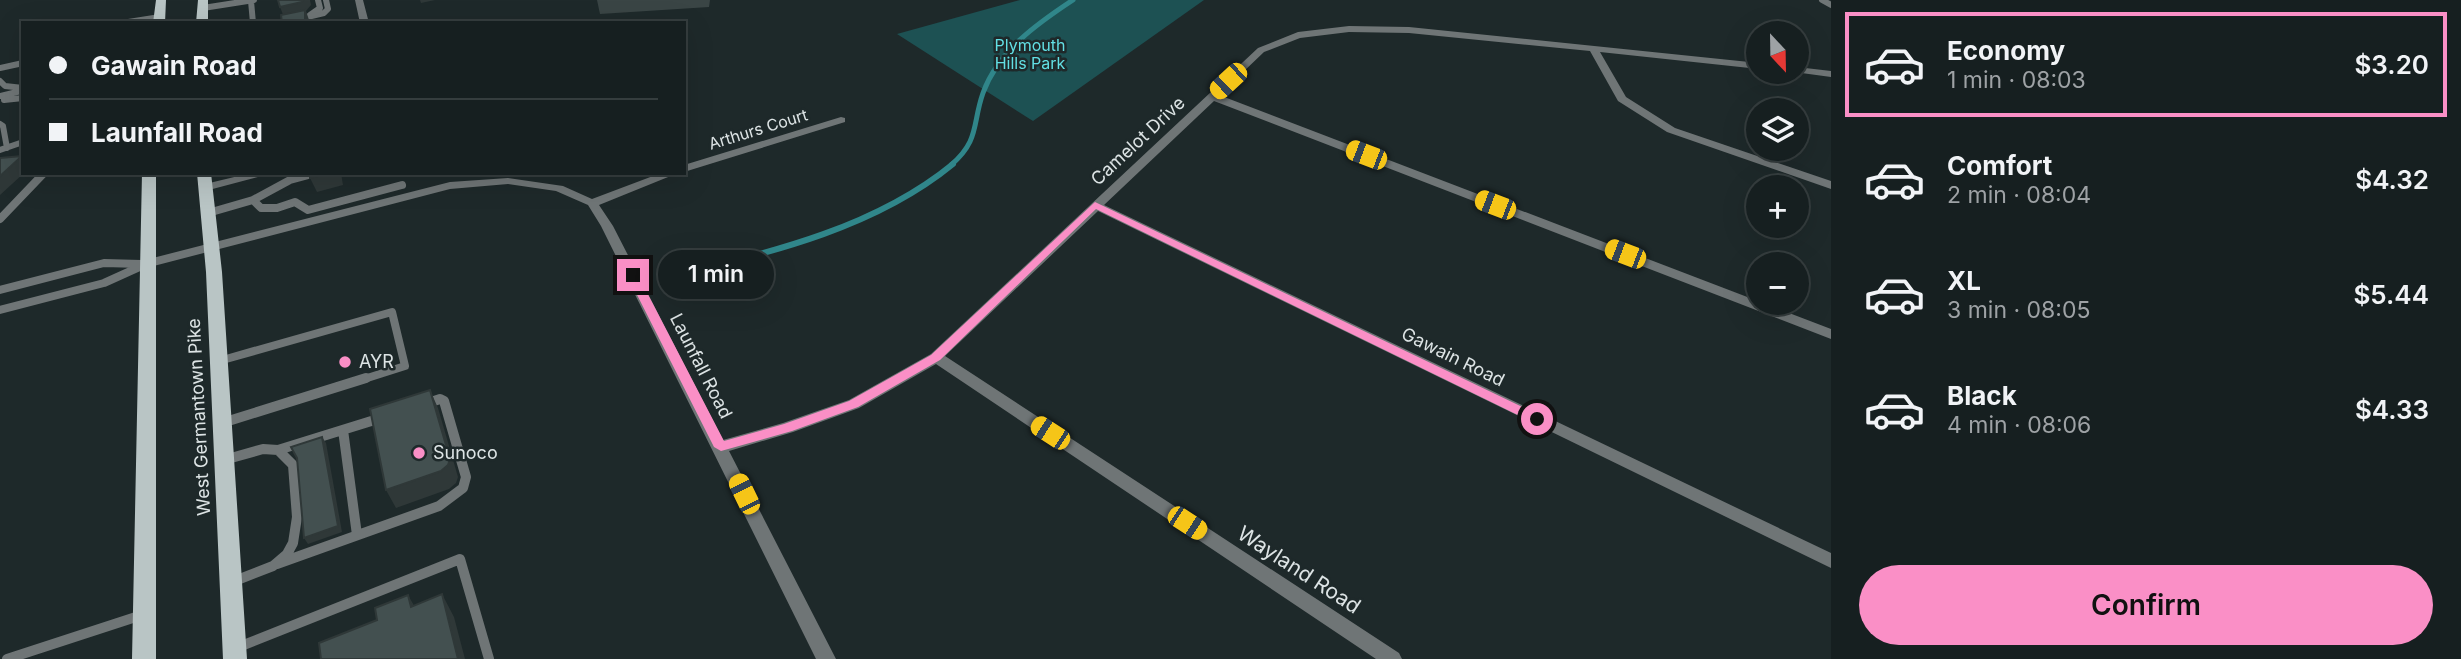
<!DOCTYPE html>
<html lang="en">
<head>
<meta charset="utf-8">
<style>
	body { margin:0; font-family:Inter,sans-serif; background:#1f2729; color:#f1f3f6; height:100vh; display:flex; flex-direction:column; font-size:26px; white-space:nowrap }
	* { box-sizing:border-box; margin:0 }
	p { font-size:23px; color:#9ea2a5 }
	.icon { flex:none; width:38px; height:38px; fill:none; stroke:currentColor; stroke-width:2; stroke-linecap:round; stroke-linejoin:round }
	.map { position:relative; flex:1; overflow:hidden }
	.drawer { display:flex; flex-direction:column; background:#161f20; width:630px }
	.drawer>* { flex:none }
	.hud { position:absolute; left:21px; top:21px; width:665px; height:154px; border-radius:0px; box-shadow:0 7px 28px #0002,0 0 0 2px #353d3e; display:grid; align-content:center; height:154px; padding:0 28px; background:#161f20 }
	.needle { width:46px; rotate:158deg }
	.tools { position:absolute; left:1746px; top:21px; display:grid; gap:14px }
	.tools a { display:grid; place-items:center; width:63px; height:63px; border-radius:50%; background:#161f20; box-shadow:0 7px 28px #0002,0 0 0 2px #353d3e; font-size:35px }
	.end { position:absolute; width:32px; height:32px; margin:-16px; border:9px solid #fa8fc6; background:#111; box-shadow:0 0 0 4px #111 }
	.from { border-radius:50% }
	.bubble { position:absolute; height:49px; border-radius:24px; background:#161f20; box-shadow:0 7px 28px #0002,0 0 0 2px #353d3e; font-size:23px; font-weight:600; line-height:49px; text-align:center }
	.car { position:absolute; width:21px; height:42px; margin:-21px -10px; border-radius:9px; box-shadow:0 0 5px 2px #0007; background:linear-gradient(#f5c518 24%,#345 0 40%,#f5c518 0 76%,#345 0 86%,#f5c518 0) }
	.hud b { display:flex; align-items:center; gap:24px; height:66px; font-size:26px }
	.hud b+b { border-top:2px solid #353d3e }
	.hud i { width:18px; height:18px; background:#f1f3f6 }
	ul { padding:12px 0 0; list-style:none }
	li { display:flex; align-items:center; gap:21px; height:105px; margin:0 14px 10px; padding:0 14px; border:4px solid transparent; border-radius:0px }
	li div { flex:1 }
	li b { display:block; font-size:26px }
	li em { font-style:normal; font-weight:600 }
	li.current { border-color:#fa8fc6 }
	li>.icon { width:63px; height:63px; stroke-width:1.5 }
	.cta { display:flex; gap:14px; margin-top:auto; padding:14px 28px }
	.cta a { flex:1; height:80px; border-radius:42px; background:#fa8fc6; color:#111; font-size:28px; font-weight:600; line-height:80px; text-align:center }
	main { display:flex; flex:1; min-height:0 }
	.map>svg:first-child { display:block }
	.green { fill:#1d5153 }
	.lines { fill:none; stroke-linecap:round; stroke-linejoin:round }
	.stream-far1 { stroke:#30868a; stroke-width:5 }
	.stream { stroke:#30868a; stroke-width:6 }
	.lane-far2 { stroke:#6f7576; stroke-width:6 }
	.lane-far1 { stroke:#6f7576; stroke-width:8 }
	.lane { stroke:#6f7576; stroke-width:10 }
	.street { fill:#6f7576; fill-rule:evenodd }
	.primary { fill:#b9c5c5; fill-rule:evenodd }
	.wall { fill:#3a4545 }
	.shaded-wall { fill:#2f3838 }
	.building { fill:#435050; stroke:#2f3838; stroke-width:2 }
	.route { fill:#fa8fc6 }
	.poi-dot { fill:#fa8fc6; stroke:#1e292a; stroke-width:2.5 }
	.labels { text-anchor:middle; stroke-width:5; stroke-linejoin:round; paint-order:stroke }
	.far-park-label { font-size:16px; fill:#62dfe4; stroke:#1e292a }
	.far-street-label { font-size:16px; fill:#dde4e5; stroke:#1e292a }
	.street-label { font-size:18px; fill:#dde4e5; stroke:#1e292a }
	.poi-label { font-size:18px; fill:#dde4e5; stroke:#1e292a; text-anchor:start }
	.near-street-label { font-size:21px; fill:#dde4e5; stroke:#1e292a }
</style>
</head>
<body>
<main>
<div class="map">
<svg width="1831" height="659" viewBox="0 0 1831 659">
	<rect width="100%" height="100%" fill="#1e292a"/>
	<path class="green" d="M1020,0H1204L1033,121L897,34Z"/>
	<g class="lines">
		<path class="stream-far1" d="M951,165C980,140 972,124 983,93C998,51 1038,23 1073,0"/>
		<path class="stream" d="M676,275C772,252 875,228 953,164"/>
		<path class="lane-far2" d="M1822,0L1831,5
			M251,1L253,23
			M203,8L254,0
			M310,15L320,8L318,0
			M122,23L160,17
			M282,23L324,13L328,9L326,0
			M0,68L23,63
			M0,81L5,86L23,88
			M0,96L21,91
			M4,100L23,98
			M0,124L3,126L7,148
			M0,150L23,142"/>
		<path class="lane-far1" d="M253,200L290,180L316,173
			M208,213L253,200L261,208H277L295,202L308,210L402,185
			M0,219L44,173
			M0,290L104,263L141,264
			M0,310L104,283L146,264
			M219,361L392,312L405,366L361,380"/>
		<path class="lane" d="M222,423L366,378
			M343,430L357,535
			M278,450L381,418
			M224,460L263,449L278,450L293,465L297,517L293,543L287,554L273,566L232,582
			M277,564L439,506L463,488L466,477L444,401L440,399L425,404
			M236,648L460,559L489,659
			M7,659L142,615"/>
		<path class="street" d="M355,0H363L369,23H360Z
			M1349,26L1409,27L1759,63V69L1600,52L1626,97L1675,128L1831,181V189L1667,132L1618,101L1590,51L1409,33L1349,32L1300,38L1264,52L1219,95L1831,329V339L1214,101L1104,205L1831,553V568L1098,211L945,356L1399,653L1402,659H1376L936,364L859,408L793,432L729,451L836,659H816L601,226L588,205L556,191L508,184L450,189L146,268L140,264L141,261L450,182L508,178L563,186L592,199L661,173H678L599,205L613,226L723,440L783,423L849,400L931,354L1258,48L1298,32Z
			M1797,67L1831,71V77L1794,72H1797Z
			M841,117L845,118V122L684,172V165Z
			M251,173H273L205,191L199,187L201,185Z"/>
		<path class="primary" d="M156,0H166L165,23H153Z
			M198,0H208V23H196Z
			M142,173H156V659H132Z
			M197,173H211L222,272L247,659H223L206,272Z"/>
	</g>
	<path class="wall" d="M597,0H710L709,7L600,14Z"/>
	<path class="shaded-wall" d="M303,0H310L311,5L306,11L310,23H305L284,17L280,7Z
		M420,0H435L421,3Z
		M22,156L23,173H24L0,195V176Z
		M328,173H341L343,185L317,192L310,178Z
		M430,390L438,408L458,477L456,483L449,489L396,508L386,490Z
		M322,437L326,443L342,532L308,544L304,538Z
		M442,594L454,617L465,659H458Z
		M408,595L421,618L411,607Z"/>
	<path class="building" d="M278,0H303L302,2L280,7Z
		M305,10V23H282L281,15Z
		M22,156L0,176V158Z
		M310,173H328L310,178Z
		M430,390L450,459L448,465L441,471L386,490L370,409Z
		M322,437L338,526L304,538L297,458L291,447Z
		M442,594L458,659H321L319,643L377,620L375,608L408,595L411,607Z"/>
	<path class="route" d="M1095,202L1541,416L1543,419L1537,423L1532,422L1096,209L940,360L858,407L792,431L721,451L714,447L627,275L633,272L638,275L724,441L784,424L849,401L931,355Z"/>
	<g class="poi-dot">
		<circle cx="345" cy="362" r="7"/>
		<circle cx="419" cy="453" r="7"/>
	</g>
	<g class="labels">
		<g class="far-park-label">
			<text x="1030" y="51">Plymouth<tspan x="1030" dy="18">Hills Park</tspan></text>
		</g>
		<g class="far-street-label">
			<text transform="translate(758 129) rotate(-17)" y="6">Arthurs Court</text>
		</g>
		<g class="street-label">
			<text transform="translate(1138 141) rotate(-43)" y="6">Camelot Drive</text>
			<text transform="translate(1453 357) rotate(26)" y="6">Gawain Road</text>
			<text transform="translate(701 366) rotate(63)" y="6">Launfall Road</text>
			<text transform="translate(199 417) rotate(-93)" y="6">West Germantown Pike</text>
		</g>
		<g class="poi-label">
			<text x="359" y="368">AYR</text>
			<text x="433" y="459">Sunoco</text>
		</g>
		<g class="near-street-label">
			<text transform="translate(1299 570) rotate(33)" y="7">Wayland Road</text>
		</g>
	</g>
</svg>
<div class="tools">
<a><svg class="needle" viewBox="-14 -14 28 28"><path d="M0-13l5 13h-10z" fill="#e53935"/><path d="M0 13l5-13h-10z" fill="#9ea2a5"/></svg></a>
<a><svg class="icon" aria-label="layers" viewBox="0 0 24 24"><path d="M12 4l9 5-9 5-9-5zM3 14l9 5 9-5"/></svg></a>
<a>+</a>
<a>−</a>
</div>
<i class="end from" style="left:1537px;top:419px"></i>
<i class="end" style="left:633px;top:275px"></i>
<div class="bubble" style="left:658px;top:250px;width:116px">1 min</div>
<i class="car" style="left:1228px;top:81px;rotate:227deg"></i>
<i class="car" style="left:1366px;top:155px;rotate:291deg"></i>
<i class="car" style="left:1495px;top:205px;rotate:291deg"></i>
<i class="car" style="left:1625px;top:254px;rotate:291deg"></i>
<i class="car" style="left:1050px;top:433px;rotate:303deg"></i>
<i class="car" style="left:744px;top:494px;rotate:334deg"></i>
<i class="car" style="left:1187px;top:523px;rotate:123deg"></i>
<div class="hud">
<b><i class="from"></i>Gawain Road</b>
<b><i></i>Launfall Road</b>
</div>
</div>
<section class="drawer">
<ul>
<li class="current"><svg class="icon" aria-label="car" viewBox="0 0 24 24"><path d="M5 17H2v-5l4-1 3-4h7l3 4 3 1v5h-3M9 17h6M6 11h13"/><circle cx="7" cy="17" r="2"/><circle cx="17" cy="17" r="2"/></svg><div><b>Economy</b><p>1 min · 08:03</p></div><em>$3.20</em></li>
<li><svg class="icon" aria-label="car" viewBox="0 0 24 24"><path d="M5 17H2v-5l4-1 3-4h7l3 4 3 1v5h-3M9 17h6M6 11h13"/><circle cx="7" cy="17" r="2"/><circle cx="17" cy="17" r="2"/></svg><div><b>Comfort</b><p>2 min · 08:04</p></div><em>$4.32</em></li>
<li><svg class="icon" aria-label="car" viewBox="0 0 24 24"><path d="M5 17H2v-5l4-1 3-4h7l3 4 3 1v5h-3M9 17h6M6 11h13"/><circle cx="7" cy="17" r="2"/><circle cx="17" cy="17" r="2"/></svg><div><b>XL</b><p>3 min · 08:05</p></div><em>$5.44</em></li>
<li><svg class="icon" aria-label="car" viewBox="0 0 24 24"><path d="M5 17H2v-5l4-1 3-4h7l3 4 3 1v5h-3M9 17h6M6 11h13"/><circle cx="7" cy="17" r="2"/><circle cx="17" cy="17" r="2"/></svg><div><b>Black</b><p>4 min · 08:06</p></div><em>$4.33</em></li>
</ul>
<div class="cta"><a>Confirm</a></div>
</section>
</main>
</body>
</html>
